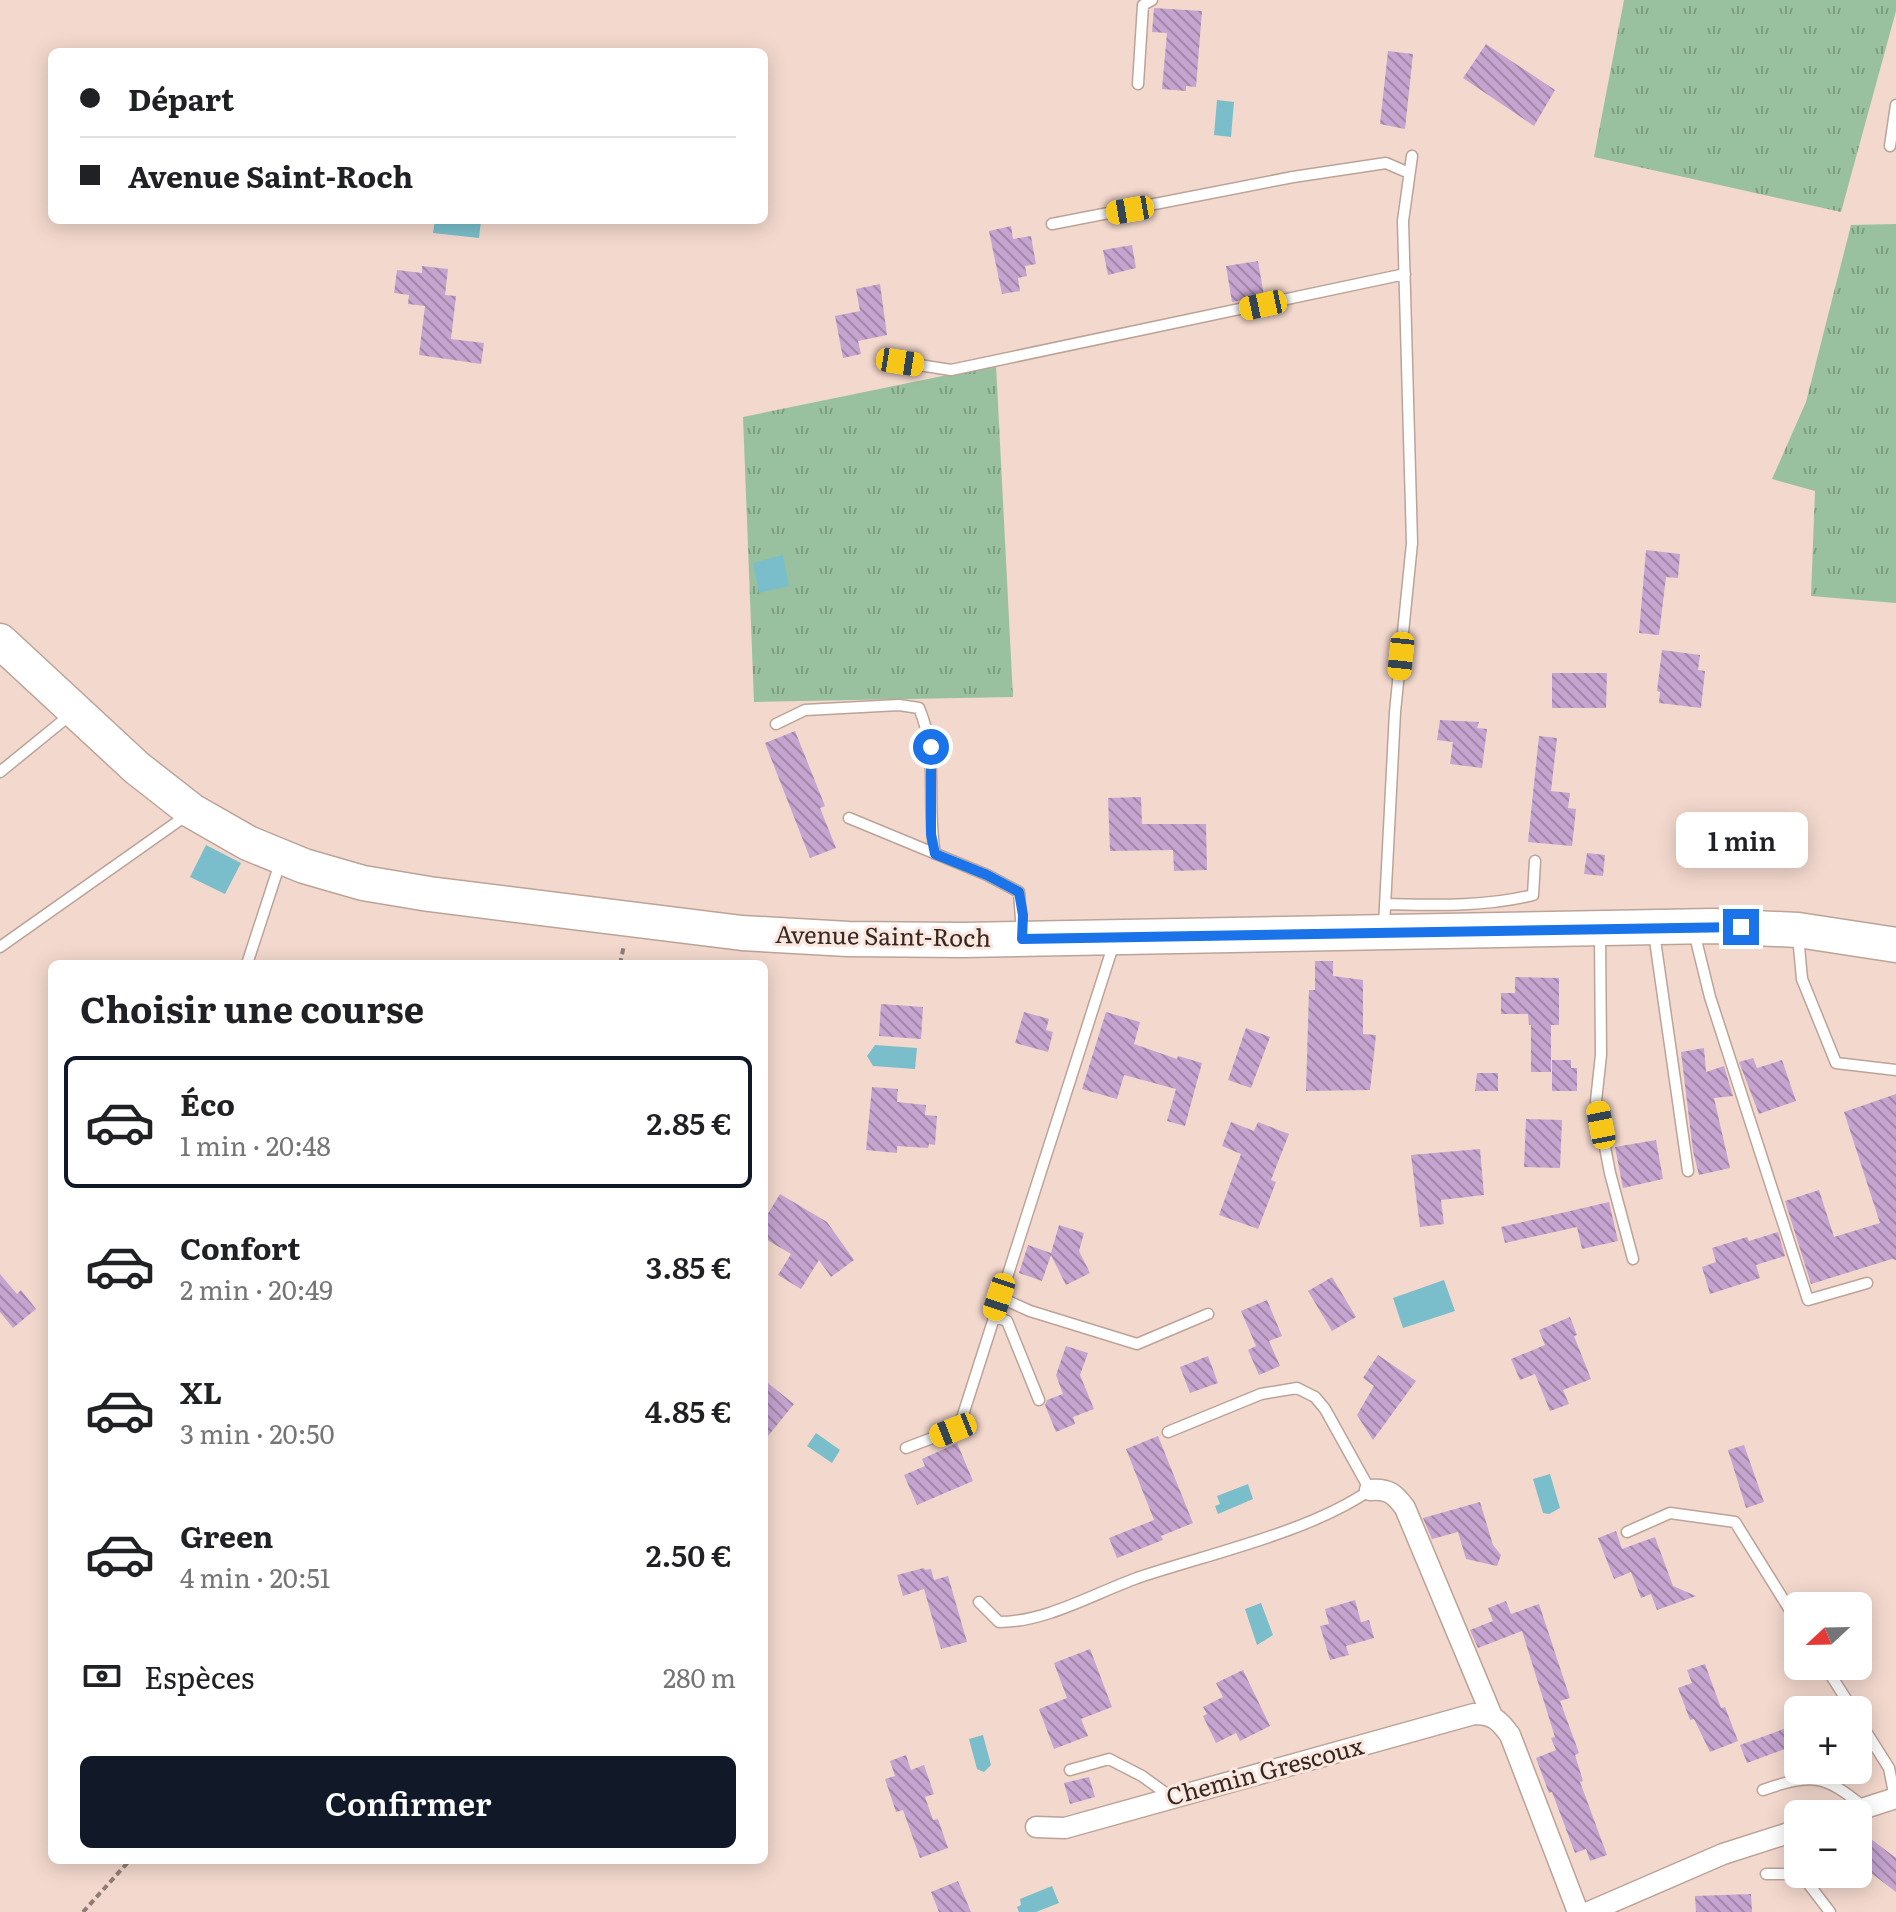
<!DOCTYPE html>
<html lang="fr">
<head>
<meta charset="utf-8">
<style>
	body { margin:0; font-family:Literata,serif; background:#f2f2f2; color:#202124; height:100vh; display:flex; flex-direction:column; font-size:30px; white-space:nowrap }
	* { box-sizing:border-box; margin:0 }
	p { font-size:26px; color:#757577 }
	.icon { flex:none; width:44px; height:44px; fill:none; stroke:currentColor; stroke-width:2; stroke-linecap:round; stroke-linejoin:round }
	.map { position:relative; flex:1; overflow:hidden }
	.side { position:absolute; left:48px; top:960px; width:720px; height:904px; display:flex; flex-direction:column; background:#fff; border-radius:12px; box-shadow:0 4px 20px #0003 }
	.side>* { flex:none }
	.top-card { position:absolute; left:48px; top:48px; width:720px; height:176px; border-radius:12px; box-shadow:0 4px 20px #0003; display:grid; align-content:center; height:176px; padding:0 32px; background:#fff }
	.needle { width:52px; rotate:248deg }
	.fabs { position:absolute; left:1784px; top:1592px; display:grid; gap:16px }
	.fabs a { display:grid; place-items:center; width:88px; height:88px; border-radius:12px; background:#fff; box-shadow:0 4px 20px #0003; font-size:40px }
	.end { position:absolute; width:36px; height:36px; margin:-18px; border:10px solid #1a73e8; background:#fff; box-shadow:0 0 0 4px #fff }
	.from { border-radius:50% }
	.bubble { position:absolute; height:56px; border-radius:12px; background:#fff; box-shadow:0 4px 20px #0003; font-size:26px; font-weight:600; line-height:56px; text-align:center }
	.car { position:absolute; width:24px; height:48px; margin:-24px -12px; border-radius:10px; box-shadow:0 0 6px 2px #0007; background:linear-gradient(#f5c518 24%,#345 0 40%,#f5c518 0 76%,#345 0 86%,#f5c518 0) }
	.top-card b { display:flex; align-items:center; gap:28px; height:76px; font-size:30px }
	.top-card b+b { border-top:2px solid #e0e0e0 }
	.top-card i { width:20px; height:20px; background:#202124 }
	ul { padding:0; list-style:none }
	li { display:flex; align-items:center; gap:24px; height:132px; margin:0 16px 12px; padding:0 16px; border:4px solid transparent; border-radius:12px }
	li div { flex:1 }
	li b { display:block; font-size:30px }
	li em { font-style:normal; font-weight:600 }
	li.current { border-color:#111827 }
	li>.icon { width:72px; height:72px; stroke-width:1.5 }
	h2 { padding:0 32px; font-size:36px; line-height:96px }
	.pay { display:flex; align-items:center; gap:20px; height:88px; padding:0 32px; font-size:30px }
	.pay p { margin-inline-start:auto }
	.action { display:flex; gap:16px; margin-top:auto; padding:16px 32px }
	.action a { flex:1; height:92px; border-radius:12px; background:#111827; color:#fff; font-size:32px; font-weight:600; line-height:92px; text-align:center }
	.map>svg:first-child { display:block }
	.grass { fill:url(#grass-tufts) }
	.water { fill:#79beca }
	.building { fill:url(#building-back-hatch) }
	.lines { fill:none; stroke-linecap:round; stroke-linejoin:round }
	.lane-casing { stroke:#bca398; stroke-width:13 }
	.street-casing { stroke:#bca398; stroke-width:23 }
	.primary-casing { stroke:#bca398; stroke-width:37 }
	.path { stroke:#8f7d75; stroke-width:4; stroke-dasharray:6 4; stroke-linecap:butt }
	.lane { stroke:#fff; stroke-width:10 }
	.street { stroke:#fff; stroke-width:20 }
	.primary { stroke:#fff; stroke-width:34 }
	.route { stroke:#1a73e8; stroke-width:10 }
	.labels { text-anchor:middle; stroke-width:6; stroke-linejoin:round; paint-order:stroke }
	.street-label { font-size:24px; fill:#322824; stroke:#fce6dd }
</style>
</head>
<body>
<div class="map">
<svg width="1896" height="1912" viewBox="0 0 1896 1912">
	<defs>
		<pattern id="grass-tufts" width="24" height="20" patternUnits="userSpaceOnUse" patternTransform="scale(2)"><rect width="24" height="20" fill="#99c19f"/><path d="M3 7l-1-3M5 7V3M7 7l1-3M15 17l-1-3M17 17v-4M19 17l1-3" fill="none" stroke="#7d9d81"/></pattern>
		<pattern id="building-back-hatch" width="6" height="6" patternUnits="userSpaceOnUse" patternTransform="scale(2)"><rect width="6" height="6" fill="#c5a4d0"/><path d="M-1 5l2 2M0 0l6 6M5-1l2 2" fill="none" stroke="#a186a9"/></pattern>
	</defs>
	<rect width="100%" height="100%" fill="#f3d8cd"/>
	<path class="grass" d="M1624,0H1896V11L1841,212L1594,157Z
		M1896,224V603L1811,596L1815,491L1772,479L1806,402L1851,225Z
		M996,365L1013,697L754,702L743,417Z"/>
	<path class="water" d="M1217,100L1234,102L1231,137L1214,135Z
		M435,220L481,221L479,238L433,233Z
		M783,555L789,586L759,593L753,563Z
		M206,845L241,863L225,894L190,877Z
		M875,1045L917,1048L915,1069L873,1066L867,1056Z
		M1444,1280L1455,1311L1403,1328L1393,1298Z
		M816,1433L840,1450L832,1463L807,1446Z
		M1550,1474L1560,1508L1549,1514L1543,1513L1533,1479Z
		M1248,1484L1253,1499L1218,1514L1215,1506L1220,1504L1217,1496Z
		M1261,1603L1273,1635L1257,1645L1245,1609Z
		M983,1735L991,1765L984,1772L977,1769L969,1739Z
		M1052,1886L1059,1903L1036,1912H1019L1017,1907L1021,1905L1020,1899Z"/>
	<path class="building" d="M1154,8L1202,11L1196,87L1186,86V91L1162,89L1167,33L1152,32Z
		M1486,44L1555,90L1534,126L1463,78Z
		M1388,51L1413,54L1405,129L1380,124Z
		M1011,226L1013,239L1031,236L1036,264L1025,266L1027,276L1018,278L1020,291L1002,294L989,231Z
		M1132,245L1136,268L1108,275L1103,250Z
		M1258,261L1264,296L1232,302L1226,266Z
		M422,266L448,269L445,295L456,296L451,339L484,343L481,364L419,355L425,306L408,304L409,295L394,293L397,270L422,273Z
		M880,284L887,335L858,341L861,354L843,358L835,316L860,311L856,289Z
		M1646,550L1680,554L1678,578L1666,577L1659,635L1639,633Z
		M1662,650L1700,655L1698,670L1705,671L1701,708L1659,703L1660,692L1657,691Z
		M1552,673H1607L1606,708H1552Z
		M1440,720L1479,722L1477,728L1487,729L1482,768L1450,764L1453,742L1437,740Z
		M795,731L825,806L820,808L836,848L810,858L765,743Z
		M1539,736L1557,738L1551,791L1570,793L1568,808L1576,809L1572,846L1528,842Z
		M1141,797L1142,824H1206L1207,870L1174,871L1173,850L1110,851L1108,798Z
		M1587,853L1605,855L1603,876L1584,874Z
		M1315,961H1333V976L1363,980V1034L1376,1035L1370,1090L1306,1091L1309,990H1315Z
		M1515,977L1559,978V1025H1551V1072H1531V1025H1529L1528,1014H1501V993H1515Z
		M881,1004L923,1007L921,1039L879,1036Z
		M1024,1012L1049,1019L1046,1030L1053,1032L1048,1052L1015,1043Z
		M1106,1012L1140,1022L1134,1044L1177,1059L1178,1056L1202,1063L1185,1126L1167,1121L1176,1089L1124,1075L1117,1099L1082,1089Z
		M1246,1028L1270,1037L1251,1088L1228,1080Z
		M1704,1048L1706,1072L1724,1066L1733,1096L1714,1098L1730,1168L1699,1175L1693,1151L1681,1052Z
		M1753,1058L1757,1068L1782,1060L1796,1101L1759,1114L1739,1062Z
		M1552,1060H1571V1068H1577V1091H1552Z
		M1477,1073H1498V1091H1475Z
		M872,1087L898,1089L897,1102L926,1105L925,1115L937,1116L935,1145L929,1144L928,1148L897,1146V1153L866,1150Z
		M1896,1094V1260L1892,1259L1811,1284L1785,1201L1819,1190L1834,1237L1880,1223L1844,1112Z
		M1526,1119L1562,1120L1560,1168L1524,1167Z
		M1231,1122L1254,1131L1258,1122L1289,1134L1271,1180L1276,1182L1258,1229L1219,1215L1241,1154L1222,1146Z
		M1656,1140L1663,1179L1623,1188L1615,1147Z
		M1480,1149L1484,1195L1441,1200L1444,1224L1420,1227L1411,1155Z
		M780,1194L827,1222L854,1260L831,1277L819,1260L801,1289L778,1275L791,1254L764,1238V1220Z
		M1609,1202L1618,1241L1582,1249L1577,1227L1505,1243L1501,1227Z
		M1059,1225L1084,1233L1079,1251L1090,1273L1066,1285L1051,1255L1042,1281L1019,1273L1028,1245L1051,1253Z
		M1778,1232L1785,1256L1756,1265L1760,1278L1710,1294L1702,1267L1716,1262L1712,1248L1747,1237L1749,1241Z
		M0,1274L17,1294L21,1290L36,1309L13,1328L0,1312Z
		M1332,1277L1356,1317L1332,1331L1308,1291Z
		M1267,1300L1282,1336L1269,1341L1280,1366L1259,1375L1248,1350L1256,1346L1241,1311Z
		M1570,1317L1577,1335L1574,1336L1591,1379L1563,1390L1569,1404L1550,1411L1535,1374L1520,1380L1511,1359L1545,1345L1539,1330Z
		M1066,1346L1088,1353L1080,1375L1094,1409L1073,1417L1075,1424L1056,1432L1045,1405L1047,1400L1063,1394L1056,1375Z
		M1378,1355L1416,1381L1373,1440L1357,1415L1374,1386L1363,1378Z
		M1208,1356L1218,1383L1190,1393L1180,1367Z
		M764,1380L794,1404L764,1441Z
		M1158,1436L1193,1523L1161,1536L1163,1540L1117,1558L1109,1538L1154,1520L1126,1449Z
		M957,1443L973,1481L917,1505L904,1475L925,1466L922,1459Z
		M1744,1445L1764,1502L1746,1508L1728,1450Z
		M1480,1502L1493,1545L1501,1555L1497,1566L1466,1559L1458,1532L1432,1539L1423,1518Z
		M1616,1531L1622,1549L1655,1537L1673,1586L1696,1596L1657,1610L1651,1594L1641,1598L1631,1572L1614,1579L1598,1538Z
		M924,1568L925,1570L931,1569L934,1580L948,1576L967,1642L941,1649L924,1589L903,1596L897,1575Z
		M1355,1600L1361,1622L1369,1620L1374,1638L1346,1646L1349,1655L1330,1660L1320,1626L1329,1624L1325,1609Z
		M1506,1601L1511,1614L1539,1604L1570,1698L1560,1701L1579,1753L1575,1755L1583,1781L1580,1782L1607,1855L1590,1861L1586,1849L1575,1853L1552,1792L1549,1793L1536,1758L1556,1750L1551,1738L1555,1737L1522,1631L1478,1648L1470,1630L1493,1621L1488,1608Z
		M1090,1649L1112,1707L1081,1719L1088,1736L1054,1749L1039,1709L1067,1698L1054,1663Z
		M1705,1664L1721,1708L1725,1707L1738,1741L1710,1752L1694,1719L1690,1720L1678,1688L1692,1683L1687,1670Z
		M1243,1670L1270,1726L1240,1741L1236,1733L1216,1743L1203,1716L1207,1714L1203,1707L1223,1697L1216,1683Z
		M1792,1726L1785,1749L1747,1763L1740,1745Z
		M906,1755L911,1770L924,1765L934,1794L925,1797L933,1820L938,1819L948,1848L920,1858L903,1810L896,1812L885,1779L895,1776L890,1761Z
		M1089,1777L1095,1797L1070,1804L1064,1783Z
		M1867,1836L1896,1858V1892L1858,1863V1849Z
		M958,1881L971,1912H939L931,1892Z
		M1751,1894L1752,1912H1696L1695,1896Z"/>
	<g class="lines">
		<g class="lane-casing">
			<path id="lane" d="M1138,84L1143,5L1152,0
				M1890,146L1896,105
				M1052,224L1293,177L1386,163L1409,173
				M900,362L951,370L1405,274
				M776,724L805,710L899,705L919,708C939,754 926,805 935,854
				M0,772L70,715
				M849,818L987,875L1019,892L1022,933
				M1385,904C1434,905 1485,907 1533,895L1535,861
				M1384,926L1395,712L1412,543L1403,221L1412,156
				M1694,932L1710,997L1808,1300L1867,1283
				M1654,933L1688,1171
				M1600,934L1601,1055L1596,1101L1610,1173L1633,1259
				M1798,936L1802,979L1836,1063L1896,1070
				M0,947L187,815
				M247,964L280,863
				M999,1297L1030,1311L1137,1344L1208,1314
				M993,1316L1007,1321L1039,1400
				M906,1448L953,1430L962,1418L1114,943
				M1627,1532L1670,1513L1735,1522L1798,1623
				M979,1602L999,1622C1046,1622 1093,1594 1137,1578C1208,1554 1310,1532 1370,1490L1325,1409L1315,1397L1297,1388L1261,1394L1168,1432
				M1825,1666L1853,1710
				M1858,1719L1889,1768L1895,1798
				M1070,1770L1109,1759L1142,1776L1171,1797
				M1763,1790C1812,1773 1824,1774 1865,1808
				M1766,1874H1798
				M1801,1874L1830,1912"/>
		</g>
		<g class="street-casing">
			<path id="street" d="M1370,1490C1388,1488 1395,1494 1405,1508L1492,1716
				M1846,1814L1896,1798
				M1036,1827L1065,1828L1474,1714C1493,1714 1499,1720 1510,1735L1578,1912
				M1589,1912L1723,1854L1798,1830"/>
		</g>
		<g class="primary-casing">
			<path id="primary" d="M0,641L137,768L192,811L248,843L304,866L363,883L429,894L742,933L848,939L962,940L1713,926L1798,930L1896,945"/>
		</g>
		<path class="path" d="M620,964L624,945
			M83,1912L130,1860"/>
		<use href="#lane" class="lane"/>
		<use href="#street" class="street"/>
		<use href="#primary" class="primary"/>
	</g>
	<g class="lines">
		<path class="route" d="M931,747V834L935,854L987,875L1019,892L1023,915L1022,939L1741,927"/>
	</g>
	<g class="labels">
		<g class="street-label">
			<text transform="translate(883 937) rotate(1)" y="8">Avenue Saint-Roch</text>
			<text transform="translate(1265 1772) rotate(-15)" y="8">Chemin Grescoux</text>
		</g>
	</g>
</svg>
<div class="fabs">
<a><svg class="needle" viewBox="-14 -14 28 28"><path d="M0-13l5 13h-10z" fill="#e53935"/><path d="M0 13l5-13h-10z" fill="#757577"/></svg></a>
<a>+</a>
<a>−</a>
</div>
<i class="end from" style="left:931px;top:747px"></i>
<i class="end" style="left:1741px;top:927px"></i>
<div class="bubble" style="left:1676px;top:812px;width:132px">1 min</div>
<i class="car" style="left:1130px;top:210px;rotate:260deg"></i>
<i class="car" style="left:1263px;top:305px;rotate:258deg"></i>
<i class="car" style="left:900px;top:362px;rotate:99deg"></i>
<i class="car" style="left:1401px;top:656px;rotate:186deg"></i>
<i class="car" style="left:1601px;top:1125px;rotate:349deg"></i>
<i class="car" style="left:999px;top:1297px;rotate:198deg"></i>
<i class="car" style="left:953px;top:1430px;rotate:248deg"></i>
<div class="top-card">
<b><i class="from"></i>Départ</b>
<b><i></i>Avenue Saint-Roch</b>
</div>
<section class="side">
<h2>Choisir une course</h2>
<ul>
<li class="current"><svg class="icon" aria-label="car" viewBox="0 0 24 24"><path d="M5 17H2v-5l4-1 3-4h7l3 4 3 1v5h-3M9 17h6M6 11h13"/><circle cx="7" cy="17" r="2"/><circle cx="17" cy="17" r="2"/></svg><div><b>Éco</b><p>1 min · 20:48</p></div><em>2.85 €</em></li>
<li><svg class="icon" aria-label="car" viewBox="0 0 24 24"><path d="M5 17H2v-5l4-1 3-4h7l3 4 3 1v5h-3M9 17h6M6 11h13"/><circle cx="7" cy="17" r="2"/><circle cx="17" cy="17" r="2"/></svg><div><b>Confort</b><p>2 min · 20:49</p></div><em>3.85 €</em></li>
<li><svg class="icon" aria-label="car" viewBox="0 0 24 24"><path d="M5 17H2v-5l4-1 3-4h7l3 4 3 1v5h-3M9 17h6M6 11h13"/><circle cx="7" cy="17" r="2"/><circle cx="17" cy="17" r="2"/></svg><div><b>XL</b><p>3 min · 20:50</p></div><em>4.85 €</em></li>
<li><svg class="icon" aria-label="car" viewBox="0 0 24 24"><path d="M5 17H2v-5l4-1 3-4h7l3 4 3 1v5h-3M9 17h6M6 11h13"/><circle cx="7" cy="17" r="2"/><circle cx="17" cy="17" r="2"/></svg><div><b>Green</b><p>4 min · 20:51</p></div><em>2.50 €</em></li>
</ul>
<div class="pay"><svg class="icon" aria-label="cash" viewBox="0 0 24 24"><path d="M3 7h18v10H3z"/><circle cx="12" cy="12" r="2"/></svg>Espèces<p>280 m</p></div>
<div class="action"><a>Confirmer</a></div>
</section>
</div>
</body>
</html>
